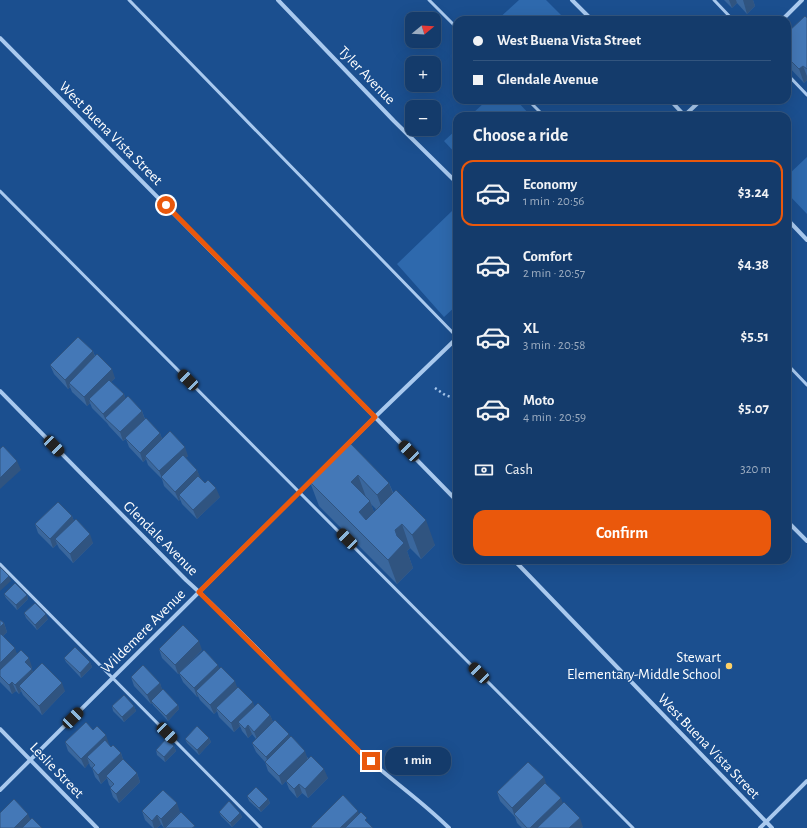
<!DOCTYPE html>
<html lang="en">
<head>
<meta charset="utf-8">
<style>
	body { margin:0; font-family:"Alegreya Sans",sans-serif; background:#214673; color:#f1f3f6; height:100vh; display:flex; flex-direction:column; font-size:15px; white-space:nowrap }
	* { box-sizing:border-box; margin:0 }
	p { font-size:13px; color:#9dadc1 }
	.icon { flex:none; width:22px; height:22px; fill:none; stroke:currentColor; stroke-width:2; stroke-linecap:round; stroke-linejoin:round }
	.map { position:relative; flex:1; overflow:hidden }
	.panel { position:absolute; left:453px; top:112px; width:338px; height:452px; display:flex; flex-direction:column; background:#143b6b; border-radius:12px; box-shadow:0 4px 16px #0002,0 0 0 1px #33557e }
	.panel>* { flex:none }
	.top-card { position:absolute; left:453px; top:16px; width:338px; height:88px; border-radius:12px; box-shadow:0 4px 16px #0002,0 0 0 1px #33557e; display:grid; align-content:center; height:88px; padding:0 20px; background:#143b6b }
	.needle { width:26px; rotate:72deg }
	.fabs { position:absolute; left:405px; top:12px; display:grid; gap:8px }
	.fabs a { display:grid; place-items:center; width:36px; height:36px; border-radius:8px; background:#143b6b; box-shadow:0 4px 16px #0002,0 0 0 1px #33557e; font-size:20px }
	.end { position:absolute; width:18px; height:18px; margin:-9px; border:5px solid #ea580c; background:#fff; box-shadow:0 0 0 2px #fff }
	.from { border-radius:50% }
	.bubble { position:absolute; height:28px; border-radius:12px; background:#143b6b; box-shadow:0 4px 16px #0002,0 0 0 1px #33557e; font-size:13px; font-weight:700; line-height:28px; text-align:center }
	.car { position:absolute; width:12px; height:24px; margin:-12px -6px; border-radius:5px; box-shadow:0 0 3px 1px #0007; background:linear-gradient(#222 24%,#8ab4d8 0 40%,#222 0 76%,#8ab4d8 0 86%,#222 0) }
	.top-card b { display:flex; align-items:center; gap:14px; height:38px; font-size:15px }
	.top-card b+b { border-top:1px solid #33557e }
	.top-card i { width:10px; height:10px; background:#f1f3f6 }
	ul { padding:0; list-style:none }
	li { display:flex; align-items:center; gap:12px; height:66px; margin:0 8px 6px; padding:0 12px; border:2px solid transparent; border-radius:12px }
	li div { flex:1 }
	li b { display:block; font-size:15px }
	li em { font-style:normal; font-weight:700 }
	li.active { border-color:#ea580c }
	li>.icon { width:36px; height:36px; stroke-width:1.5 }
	h2 { padding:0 20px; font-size:18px; line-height:48px }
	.pay { display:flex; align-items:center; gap:10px; height:44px; padding:0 20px; font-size:15px }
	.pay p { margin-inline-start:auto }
	.action { display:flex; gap:8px; margin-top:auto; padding:8px 20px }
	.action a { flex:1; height:46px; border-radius:12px; background:#ea580c; color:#fff; font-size:16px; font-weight:700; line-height:46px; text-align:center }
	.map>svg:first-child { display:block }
	.green { fill:#2e69ad }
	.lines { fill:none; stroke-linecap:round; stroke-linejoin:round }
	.path { stroke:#a9c9ee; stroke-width:2.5; stroke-dasharray:2 3; stroke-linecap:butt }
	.service { stroke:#a9c9ee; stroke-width:3 }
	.minor { stroke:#a9c9ee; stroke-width:4 }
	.wall { fill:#3a679d; fill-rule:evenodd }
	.shaded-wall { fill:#305480 }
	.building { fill:#4478b7; stroke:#305480 }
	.route { stroke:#ea580c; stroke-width:5 }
	.poi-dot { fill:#ffd166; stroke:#1b4f8f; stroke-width:1.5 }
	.labels { text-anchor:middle; stroke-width:3; stroke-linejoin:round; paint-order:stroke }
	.street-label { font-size:15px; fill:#fff; stroke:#1b4f8f }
	.poi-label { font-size:15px; fill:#fff; stroke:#1b4f8f; text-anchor:end }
</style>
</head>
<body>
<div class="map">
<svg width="807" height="828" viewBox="0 0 807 828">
	<rect width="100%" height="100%" fill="#1b4f8f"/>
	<path class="green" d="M519,0H546L566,20H497Z
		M487,100H516L531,116H470Z
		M457,129V155L444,141Z
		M807,157V214L787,193V176Z
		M452,211L457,216V305L444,317L397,264Z"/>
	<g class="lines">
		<path class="path" d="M435,388L445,395L457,399"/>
		<path class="service" d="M129,0L457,337
			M429,0L457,28
			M714,0L733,20
			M787,74L807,95
			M528,100L544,116
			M0,191L633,828
			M787,364L807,385
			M0,564L261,828"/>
		<path class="minor" d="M278,0L394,121L457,183
			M572,0L592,20
			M782,20L802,0
			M0,38L375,417L457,501
			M670,100L685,116
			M684,116L701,100
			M787,219L807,240
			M0,391L186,580C246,634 300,695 359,751C388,778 421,800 449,828
			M787,521L807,541
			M514,560L772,828
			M0,729L97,828
			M0,790L375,417L457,338
			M760,828L807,781"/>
	</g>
	<path class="wall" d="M724,0H753L755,6L747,14L737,3L732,8Z
		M807,18V80L804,83L787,65V33Z
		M93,351L95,356L115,378L111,382L124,394L125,398L142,411L145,419L160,433L162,439L188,456L185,458L197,470L200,478L220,497L197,519L182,504L180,499L179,501L164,486L162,479L148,465L146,459L143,462L129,447L126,439L123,441L109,426L107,423L92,408L90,403L87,406L72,392L70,387L68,389L54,374L50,365Z
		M350,443L389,483L393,492L435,545L421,559L410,548L407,551L413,568L397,584L319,506L310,482ZM371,504L376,509L374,512Z
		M72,516L74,521L93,543L73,563L59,548L57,544L53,548L38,533L35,524Z
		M4,594L27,595L28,599L17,610L6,598Z
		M24,613L48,619L37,630L26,618Z
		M0,620L4,623L7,632L3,636L17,654L32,667L31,668L33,672L65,691L42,715L23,695L21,691L19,694L16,691L12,694L0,682Z
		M159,649L202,650L178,674L162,658Z
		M64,658L90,662L92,667L81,678L66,662Z
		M220,668L254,706L270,715L273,722L290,737L308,758L328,778L308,798L302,793L297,798L289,789L286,781L282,785L268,771L265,762L256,752L252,743L256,739L252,734L248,738L242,731L240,726L234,732L219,717L217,711L214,714L200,700L198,696L197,697L183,682L179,673Z
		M131,677L160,683L162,690L178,705L179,709L168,721L153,705L152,703L151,704L134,686Z
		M112,706H134L136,711L124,722L113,711Z
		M93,730L111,747L121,753L123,759L137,773L140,782L119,803L113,797L110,788L111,787L109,785L107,778L101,784L95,777L92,768L90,766L89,763L85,768L68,751L65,742Z
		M209,738L211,742L199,755L187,743L185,739Z
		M174,746L176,751L165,762L157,755L156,750Z
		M546,784L583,827L581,828H522L517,823L515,817L500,801L497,792Z
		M247,796L268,799L270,803L261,812L249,801Z
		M142,811L180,812L164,828L161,824L157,828H153L145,820Z
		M219,812L240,813L242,817L232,827L221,816Z"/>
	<path class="shaded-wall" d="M729,0H736L737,3L732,8Z
		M743,0H753L755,6L747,14Z
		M803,66L807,76V80L804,83L799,69Z
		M93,351L96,360L69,383L70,387L68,389L65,380Z
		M112,369L115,378L92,402L89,399L90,403L87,406L84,397Z
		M124,394L127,403L105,418L107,423L103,414Z
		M142,411L145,420L123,441L120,432Z
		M160,433L163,442L145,456L146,459L143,462L140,453Z
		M185,447L188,456L163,479L162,478L159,471Z
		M17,461L21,470L0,489V478Z
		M197,470L201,479L179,495L180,499L179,501L175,492Z
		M358,475L367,500L351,482Z
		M389,483L398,508L386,519L377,495Z
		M216,488L220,497L197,519L193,510Z
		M370,501L379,526L368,537L359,512Z
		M72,516L76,525L55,539L57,544L53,548L50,539Z
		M426,520L435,545L421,559L412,535Z
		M402,524L410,548L407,551L413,568L397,584L388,560L395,530Z
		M90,534L93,543L73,563L70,554Z
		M9,576L11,581L0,591V585Z
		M27,595L28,599L17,610L16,605Z
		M46,614L48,619L37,630L35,625Z
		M4,623L7,632L0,639V627Z
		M199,641L202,650L178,674L175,665Z
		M15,648L18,657L0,675V663Z
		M29,658L32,667L28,671L25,662Z
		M90,662L92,667L81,678L80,673Z
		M218,665L222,674L196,691L198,696L197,697L194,688Z
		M32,669L35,678L19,686L21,691L19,694L15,685Z
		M235,681L238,690L216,708L217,711L214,714L210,705Z
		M12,682L16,691L12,694L9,685Z
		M62,683L65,691L42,715L39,706Z
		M160,683L163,692L151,701L152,703L151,704L147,695Z
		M253,702L256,711L238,722L240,726L234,732L231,723Z
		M178,705L179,709L168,721L166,716Z
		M134,706L136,711L124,722L122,717Z
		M270,715L274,724L258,741L254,732Z
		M248,725L252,734L248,738L245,729Z
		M289,734L292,743L269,766L266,757Z
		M106,735L109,744L87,757L89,763L85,768L81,759Z
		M209,738L211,742L199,755L197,750Z
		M174,746L176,751L165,762L164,757Z
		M305,751L308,760L282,785L279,776Z
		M121,753L124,762L106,776L107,778L101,784L98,775Z
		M324,769L328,778L308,798L305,789Z
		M137,773L140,782L119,803L116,794Z
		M544,777L547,786L514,814L512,808Z
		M299,784L302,793L297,798L294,789Z
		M561,798L564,807L543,828H530Z
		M268,799L270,803L261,812L259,808Z
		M177,803L180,812L164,828L161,819Z
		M358,811L361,820L352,828H340Z
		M240,813L242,817L232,827L230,823Z
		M28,814L32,823L26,828H14Z
		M157,815L161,824L157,828H154L152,821Z
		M580,818L583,827L581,828H569Z"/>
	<path class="building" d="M805,16L807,18V69L803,66L799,69L787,57V33Z
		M78,337L93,351L65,380L50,365Z
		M97,354L112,369L84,397L69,383Z
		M109,380L124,394L103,414L89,399Z
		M128,396L142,411L120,432L105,418Z
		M146,418L160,433L140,453L125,438Z
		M170,431L185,447L159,471L145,456Z
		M350,443L389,483L377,495L358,475L351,482L370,501L359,512L366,520L396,490L426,520L412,535L402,524L395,530L397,536L404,543L388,560L310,482Z
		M3,446L17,461L0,478V449Z
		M183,455L197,470L175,492L161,477Z
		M198,476L205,483L208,480L216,488L193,510L179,495Z
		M58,502L72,516L50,539L35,524Z
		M76,519L90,534L70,554L55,539Z
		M0,567L9,576L0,585Z
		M15,583L27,595L16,605L4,594Z
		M35,603L46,614L35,625L24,613Z
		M0,620L4,623L0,627Z
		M183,625L199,641L175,665L159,649Z
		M0,634H1L15,648L0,663Z
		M75,647L90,662L80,673L64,658Z
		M21,650L29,658L25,662L32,669L15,685L12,682L9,685L0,676V670Z
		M204,650L218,665L194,688L179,673Z
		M42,663L62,683L39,706L19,686Z
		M143,665L160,683L147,695L131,677Z
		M221,667L235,681L210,705L196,691Z
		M238,687L253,702L231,723L216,708Z
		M163,689L178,705L166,716L151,701Z
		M124,695L134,706L122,717L112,706Z
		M258,703L270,715L254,732L248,725L245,729L238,722Z
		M275,720L289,734L266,757L252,743Z
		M86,722L93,730L97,726L106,735L81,759L65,742Z
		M197,726L209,738L197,750L185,739Z
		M291,736L305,751L279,776L265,762Z
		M166,739L174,746L164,757L156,750Z
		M105,740L111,747L113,745L121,753L98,775L92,768L95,765L87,757Z
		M311,756L324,769L305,789L299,784L294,789L286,781Z
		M123,759L137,773L116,794L110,788L114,784L106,776Z
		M528,762L544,777L512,808L497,792Z
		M545,783L561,798L530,828H527L514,814Z
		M256,787L268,799L259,808L247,796Z
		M163,790L177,803L161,819L157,815L152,821L142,811Z
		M343,795L358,811L340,828H312L311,827Z
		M14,799L28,814L14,828H0V813Z
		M229,801L240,813L230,823L219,812Z
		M564,802L580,818L569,828H537Z
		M181,812L195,826L192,828H165Z
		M361,812L367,818L365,820L373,828H345Z
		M32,818L42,828H22Z"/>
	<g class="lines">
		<path class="route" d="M166,205L375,417L199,592L360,752L371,761"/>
	</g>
	<circle class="poi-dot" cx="729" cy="666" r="4"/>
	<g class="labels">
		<g class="street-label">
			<text transform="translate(367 75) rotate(46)" y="5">Tyler Avenue</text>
			<text transform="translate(111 133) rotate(45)" y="5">West Buena Vista Street</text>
			<text transform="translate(161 538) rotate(45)" y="5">Glendale Avenue</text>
			<text transform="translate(143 631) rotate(-45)" y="5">Wildemere Avenue</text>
			<text transform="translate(709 746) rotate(46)" y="5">West Buena Vista Street</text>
			<text transform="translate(57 770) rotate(46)" y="5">Leslie Street</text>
		</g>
		<g class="poi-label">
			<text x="721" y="662">Stewart<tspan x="721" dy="17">Elementary-Middle School</tspan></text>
		</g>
	</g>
</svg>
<div class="fabs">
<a><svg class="needle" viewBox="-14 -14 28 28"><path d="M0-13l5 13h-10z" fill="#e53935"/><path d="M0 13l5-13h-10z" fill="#9dadc1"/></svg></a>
<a>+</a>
<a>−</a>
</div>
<i class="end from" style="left:166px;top:205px"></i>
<i class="end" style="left:371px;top:761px"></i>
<div class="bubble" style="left:385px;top:747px;width:66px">1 min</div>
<i class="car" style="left:188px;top:380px;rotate:315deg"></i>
<i class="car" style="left:54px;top:446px;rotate:136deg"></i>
<i class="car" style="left:409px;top:451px;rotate:316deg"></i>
<i class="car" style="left:347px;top:539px;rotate:315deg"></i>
<i class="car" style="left:479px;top:673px;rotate:315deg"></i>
<i class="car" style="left:73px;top:718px;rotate:45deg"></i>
<i class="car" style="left:167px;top:733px;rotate:135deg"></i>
<div class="top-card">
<b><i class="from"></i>West Buena Vista Street</b>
<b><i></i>Glendale Avenue</b>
</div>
<section class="panel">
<h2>Choose a ride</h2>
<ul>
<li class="active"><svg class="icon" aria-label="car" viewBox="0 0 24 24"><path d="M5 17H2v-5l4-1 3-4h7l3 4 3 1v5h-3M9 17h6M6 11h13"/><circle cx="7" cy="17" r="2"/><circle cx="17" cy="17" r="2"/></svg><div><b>Economy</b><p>1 min · 20:56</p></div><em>$3.24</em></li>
<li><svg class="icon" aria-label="car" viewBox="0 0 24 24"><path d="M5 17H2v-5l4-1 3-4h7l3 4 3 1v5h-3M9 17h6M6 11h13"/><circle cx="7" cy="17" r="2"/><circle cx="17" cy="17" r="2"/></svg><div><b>Comfort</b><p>2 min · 20:57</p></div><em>$4.38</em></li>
<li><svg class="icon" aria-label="car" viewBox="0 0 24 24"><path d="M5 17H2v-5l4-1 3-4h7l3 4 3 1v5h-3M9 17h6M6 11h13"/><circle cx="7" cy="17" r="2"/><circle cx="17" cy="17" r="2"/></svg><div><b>XL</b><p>3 min · 20:58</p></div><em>$5.51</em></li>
<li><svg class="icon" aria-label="car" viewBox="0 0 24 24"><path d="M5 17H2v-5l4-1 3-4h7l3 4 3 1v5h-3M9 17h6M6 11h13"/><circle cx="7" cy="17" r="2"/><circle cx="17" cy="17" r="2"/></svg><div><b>Moto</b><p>4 min · 20:59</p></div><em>$5.07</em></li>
</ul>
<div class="pay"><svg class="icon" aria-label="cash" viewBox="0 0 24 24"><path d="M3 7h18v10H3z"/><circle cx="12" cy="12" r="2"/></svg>Cash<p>320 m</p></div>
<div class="action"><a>Confirm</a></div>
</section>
</div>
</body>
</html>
